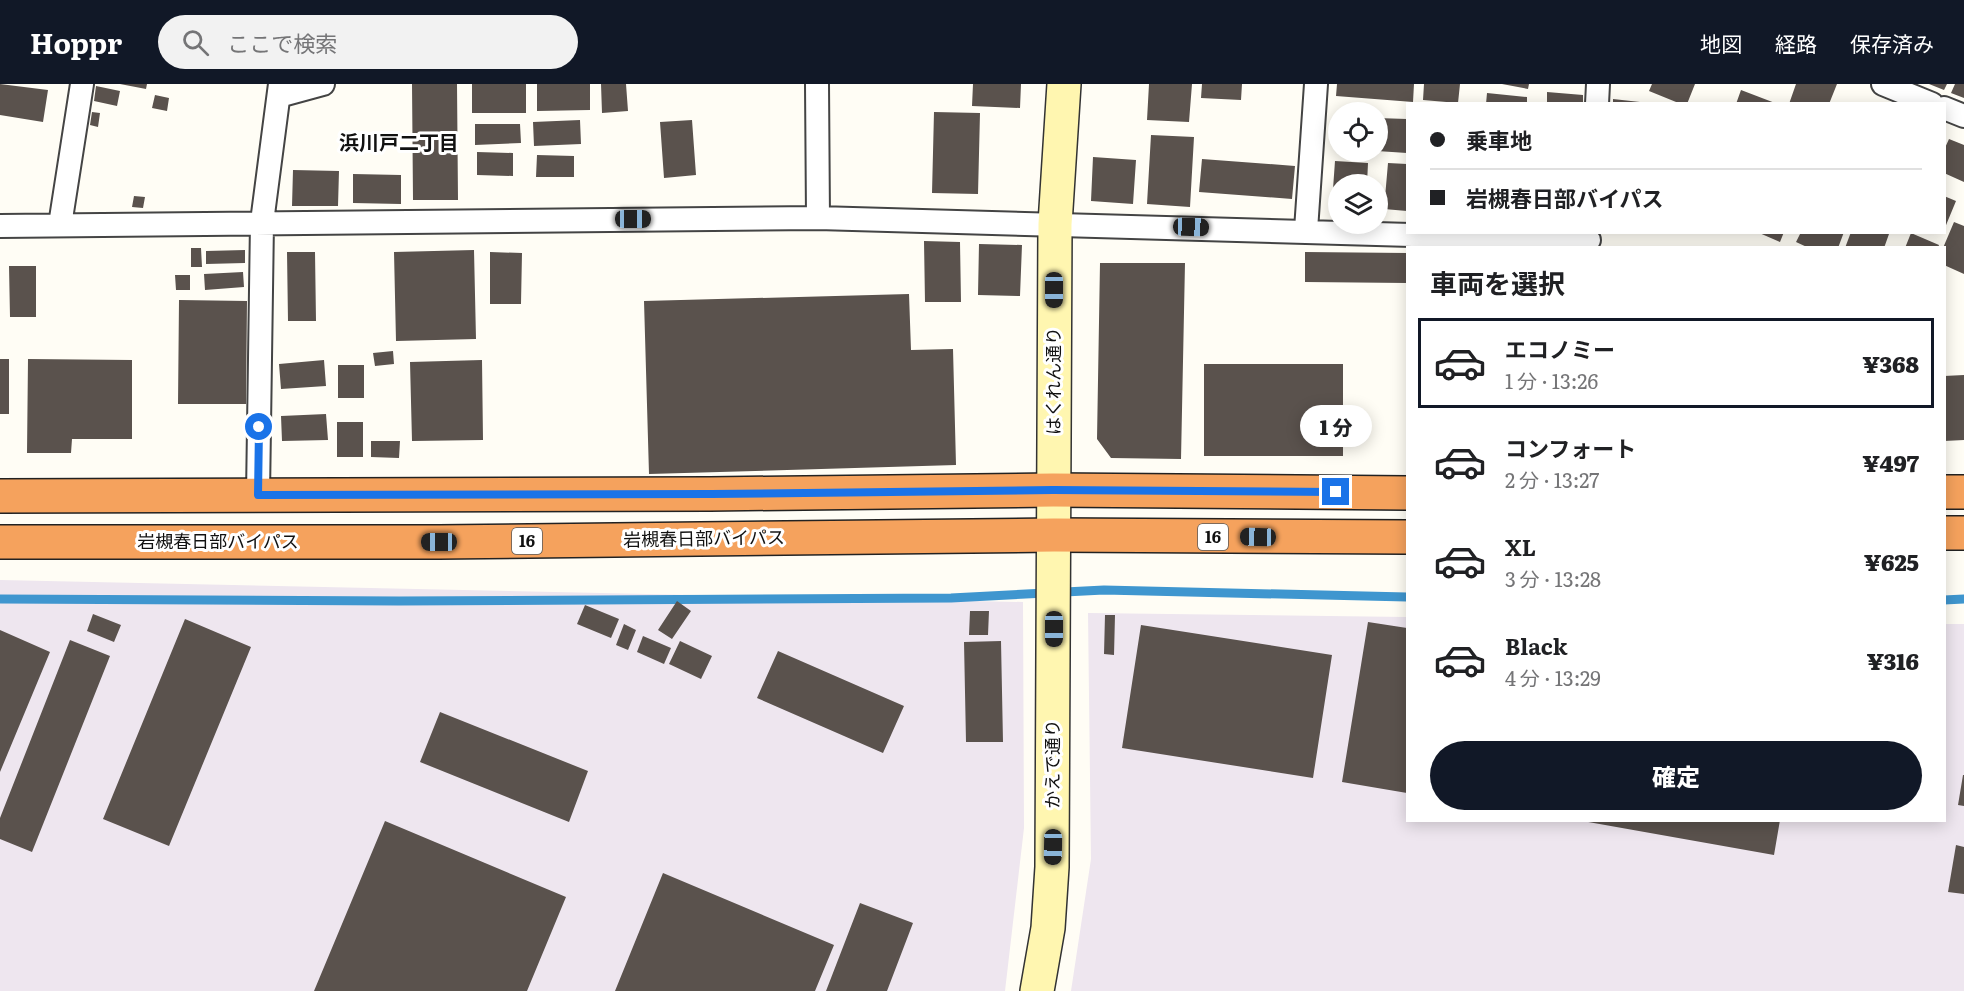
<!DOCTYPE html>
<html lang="ja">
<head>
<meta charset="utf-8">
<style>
	body { margin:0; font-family:Literata,"Noto Sans JP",serif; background:#f2f2f2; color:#202124; height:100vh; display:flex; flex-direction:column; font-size:22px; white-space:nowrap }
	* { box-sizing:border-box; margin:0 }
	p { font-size:20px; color:#757577 }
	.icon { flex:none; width:33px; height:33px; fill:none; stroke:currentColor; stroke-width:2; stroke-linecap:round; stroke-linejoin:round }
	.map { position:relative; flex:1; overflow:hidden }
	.panel { position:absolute; left:1406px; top:162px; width:540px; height:576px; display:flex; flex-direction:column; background:#fff; border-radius:0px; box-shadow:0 3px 15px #0003 }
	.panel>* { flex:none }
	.guide { position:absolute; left:1406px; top:18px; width:540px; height:132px; border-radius:0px; box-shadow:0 3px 15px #0003; display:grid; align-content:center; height:132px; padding:0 24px; background:#fff }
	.fabs { position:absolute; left:1328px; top:18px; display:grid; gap:12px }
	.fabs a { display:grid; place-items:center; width:60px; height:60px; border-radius:50%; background:#fff; box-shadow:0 3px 15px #0003; font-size:30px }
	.end { position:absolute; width:27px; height:27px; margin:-14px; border:8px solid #1a73e8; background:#fff; box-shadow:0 0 0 3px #fff }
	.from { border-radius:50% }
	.bubble { position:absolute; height:42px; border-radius:21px; background:#fff; box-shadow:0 3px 15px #0003; font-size:20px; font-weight:800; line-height:42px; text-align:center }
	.car { position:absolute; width:18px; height:36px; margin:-18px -9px; border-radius:8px; box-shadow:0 0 4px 2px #0007; background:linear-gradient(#222 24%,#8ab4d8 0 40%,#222 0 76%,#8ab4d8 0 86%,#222 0) }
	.guide b { display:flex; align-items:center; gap:21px; height:57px; font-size:22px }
	.guide b+b { border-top:2px solid #e0e0e0 }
	.guide i { width:15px; height:15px; background:#202124 }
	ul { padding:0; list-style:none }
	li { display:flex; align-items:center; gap:18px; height:90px; margin:0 12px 9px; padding:0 12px; border:3px solid transparent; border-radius:0px }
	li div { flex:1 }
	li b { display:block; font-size:22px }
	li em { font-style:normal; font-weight:800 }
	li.selected { border-color:#111827 }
	li>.icon { width:54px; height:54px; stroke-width:1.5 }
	h2 { padding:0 24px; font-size:27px; line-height:72px }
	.action { display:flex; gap:12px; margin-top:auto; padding:12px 24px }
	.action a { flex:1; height:69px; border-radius:36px; background:#111827; color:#fff; font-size:24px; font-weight:800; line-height:69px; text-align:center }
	header { display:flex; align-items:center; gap:36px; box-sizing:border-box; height:84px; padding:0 30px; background:#111827; color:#fff }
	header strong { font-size:28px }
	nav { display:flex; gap:33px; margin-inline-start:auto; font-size:21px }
	.search { width:420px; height:54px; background:#f2f2f2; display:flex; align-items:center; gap:15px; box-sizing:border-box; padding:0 21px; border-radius:33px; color:#757577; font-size:22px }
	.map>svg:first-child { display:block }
	.industrial { fill:#eee6ef }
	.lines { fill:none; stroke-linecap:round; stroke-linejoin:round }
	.stream { stroke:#3f96cf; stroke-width:9 }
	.building { fill:#5a524d }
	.street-casing { stroke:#444; stroke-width:26 }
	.secondary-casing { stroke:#333; stroke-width:36 }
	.highway-casing { stroke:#222; stroke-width:36 }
	.street { stroke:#fff; stroke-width:22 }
	.secondary { stroke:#fff6b0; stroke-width:33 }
	.highway { stroke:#f5a25d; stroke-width:33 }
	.route { stroke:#1a73e8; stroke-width:8 }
	.labels { text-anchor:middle; stroke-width:6; stroke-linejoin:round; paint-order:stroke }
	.shield { fill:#fff; stroke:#585858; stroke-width:1.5 }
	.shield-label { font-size:16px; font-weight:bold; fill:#111 }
	.street-label { font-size:18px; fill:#111; stroke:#fff }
	.neighbourhood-label { font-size:20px; font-weight:bold; fill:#111; stroke:#fff }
</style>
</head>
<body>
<header>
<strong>Hoppr</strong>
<div class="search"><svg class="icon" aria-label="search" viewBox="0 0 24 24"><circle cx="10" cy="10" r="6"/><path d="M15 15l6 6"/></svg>ここで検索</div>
<nav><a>地図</a><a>経路</a><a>保存済み</a></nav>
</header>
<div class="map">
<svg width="1964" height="907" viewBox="0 0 1964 907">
	<rect width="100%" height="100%" fill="#fffdf5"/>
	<path class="industrial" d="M0,496L1023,518L1024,744L1005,907H0Z
		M1088,529L1407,533V736H1944V540H1964V907H1071L1091,775Z"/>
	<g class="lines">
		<path class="stream" d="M0,515L399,517L951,514L1104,506L1407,513
			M1944,516L1964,515"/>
	</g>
	<path class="building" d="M0,0L48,6L43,38L0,31Z
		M120,0H147L146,5Z
		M412,0H457L458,116H413Z
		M472,0H526V29H472Z
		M537,0H590V26L537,27Z
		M601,0H626L628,27L602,29Z
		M973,0H1021L1020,24L972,22Z
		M1149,0H1192L1189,38L1147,36Z
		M1202,0H1242L1241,16L1201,14Z
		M1337,0H1414L1413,18L1336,12Z
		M1424,0H1460L1458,19L1423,16Z
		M1502,0H1529L1528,5Z
		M1652,0H1695L1687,20H1681L1649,7Z
		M1796,0H1837L1829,20H1789Z
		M1929,0H1947L1944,6Z
		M1955,0H1964V14L1951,9Z
		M96,2L120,7L117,22L94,17Z
		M1741,6L1775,19V20H1736Z
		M1547,8L1583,11V20H1547Z
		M1487,9L1527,13V20H1486Z
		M155,11L169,14L167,27L152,24Z
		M1613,15L1640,18V20H1613Z
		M92,28L100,29L98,43L90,41Z
		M934,28L980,29L978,110L932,109Z
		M1377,34L1407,35V69L1377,67Z
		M580,36L581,60L534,62L533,38Z
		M692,36L696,91L664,94L660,38Z
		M475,40H520L521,59L475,61Z
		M1151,51L1194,53L1190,123L1147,120Z
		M1949,55L1964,61V98L1944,89V66Z
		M477,68L513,69V92L477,91Z
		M537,71L574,72V93H536Z
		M1093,73L1136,76L1133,120L1091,117Z
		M1202,75L1295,82L1292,115L1199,108Z
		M1335,77L1368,79L1367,100H1338V119H1332Z
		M1388,79L1407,80V127L1384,125Z
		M293,86L339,87L338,122H292Z
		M353,90L401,91V120L353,119Z
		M134,112L145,113L143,124L132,123Z
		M1944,112L1956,117L1944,146Z
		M1954,138L1964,142V190L1944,181L1943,164Z
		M1757,148H1784L1780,158Z
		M1801,148H1844L1838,164H1809L1796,158Z
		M1851,148H1884L1889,150L1884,164H1845Z
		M1911,149L1939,161L1938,164H1905Z
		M924,157L960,158L961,218H925Z
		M979,160L1022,161L1020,212L978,211Z
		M191,164H201L202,183H191Z
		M245,166V179L206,180V167Z
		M474,166L476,255L396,257L394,168Z
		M287,168H315L316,237H288Z
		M490,168L522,169L521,220H490Z
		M1305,168L1407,169V199L1305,198Z
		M1100,179H1185L1181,375L1111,374L1097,355Z
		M9,182H36V233H10Z
		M243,188L244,203L205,206L204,190Z
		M175,191H190V206H176Z
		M909,210L911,266L953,265L956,381L649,390L644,217Z
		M179,216L247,217L246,320H178Z
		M393,267L394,280L375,282L373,269Z
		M0,275H9V330H0Z
		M28,275L132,276V355H72L71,369H27Z
		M324,276L326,302L281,305L279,280Z
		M482,276L483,356L412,357L410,278Z
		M1204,280H1343V372H1204Z
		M338,281H364V314H338Z
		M1964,291V356L1944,357V292Z
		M326,330L328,356L282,357L281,332Z
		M337,338H363V373H337Z
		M371,357H400L399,374L371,373Z
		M677,517L691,527L672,555L658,546Z
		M585,521L619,535L611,554L577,540Z
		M970,527H989L988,551H969Z
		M93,530L121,541L114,558L87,547Z
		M1105,531H1115L1114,571L1104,570Z
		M185,535L251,563L169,762L103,735Z
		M1368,538L1407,544V709L1342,698Z
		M624,540L636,546L628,566L616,561Z
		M1141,541L1332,571L1313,694L1122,664Z
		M0,546L50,568L0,688Z
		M643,552L671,564L664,580L637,568Z
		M70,556L110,572L32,768L0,755V734Z
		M680,557L712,572L701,595L669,580Z
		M1001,557L1003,658H966L964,558Z
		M778,567L904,622L883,669L757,614Z
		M440,628L588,687L569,738L420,678Z
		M1963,691H1964V722L1958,721Z
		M1577,736H1780L1774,771Z
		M385,737L566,813L527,907H314Z
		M1956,761L1964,763V810L1948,808Z
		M663,789L834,861L815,907H615Z
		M860,819L913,839L887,907H826Z"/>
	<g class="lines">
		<g class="street-casing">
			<path id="street" d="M817,0L818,134
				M1883,0L1932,20
				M279,12L323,0
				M1597,20L1598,0
				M1944,24L1964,32
				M60,141L82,0
				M0,142L818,134L1589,156
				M1306,146L1316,0
				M258,411L262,138L280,0"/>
		</g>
		<g class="secondary-casing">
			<path id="secondary" d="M1037,907L1048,844L1052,783L1055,140L1064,0"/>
		</g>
		<g class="highway-casing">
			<path id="highway" d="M1944,408H1964
				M0,412L710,410L1053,406L1407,409
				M1944,449H1964
				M0,458H439L1054,451L1407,453"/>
		</g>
		<use href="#street" class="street"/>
		<use href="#secondary" class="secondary"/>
		<use href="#highway" class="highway"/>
	</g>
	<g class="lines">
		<path class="route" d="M259,343L258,411L711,410L1053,406L1336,408"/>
	</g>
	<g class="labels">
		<g class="shield">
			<rect x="1198" y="440" width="30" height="26" rx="4.5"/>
			<rect x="512" y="444" width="30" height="26" rx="4.5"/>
		</g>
		<g class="shield-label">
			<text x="1213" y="459">16</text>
			<text x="527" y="463">16</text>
		</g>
		<g class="street-label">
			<text transform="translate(1054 297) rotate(-90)" y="6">はくれん通り</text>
			<text transform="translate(704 455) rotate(-1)" y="6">岩槻春日部バイパス</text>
			<text x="218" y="464">岩槻春日部バイパス</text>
			<text transform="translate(1053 680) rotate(-90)" y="6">かえで通り</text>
		</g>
		<g class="neighbourhood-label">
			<text x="399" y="66">浜川戸二丁目</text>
		</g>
	</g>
</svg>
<div class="fabs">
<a><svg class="icon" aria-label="locate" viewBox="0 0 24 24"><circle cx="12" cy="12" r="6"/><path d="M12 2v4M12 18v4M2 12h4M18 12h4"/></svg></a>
<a><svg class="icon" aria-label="layers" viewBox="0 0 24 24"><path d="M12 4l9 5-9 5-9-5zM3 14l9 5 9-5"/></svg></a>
</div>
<i class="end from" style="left:259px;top:343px"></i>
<i class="end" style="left:1336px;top:408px"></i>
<div class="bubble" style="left:1300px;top:321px;width:72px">1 分</div>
<i class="car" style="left:633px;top:135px;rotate:90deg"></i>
<i class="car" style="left:1191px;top:143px;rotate:92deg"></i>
<i class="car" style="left:1054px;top:206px;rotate:180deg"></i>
<i class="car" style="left:1258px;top:453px;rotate:271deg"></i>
<i class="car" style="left:439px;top:458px;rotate:270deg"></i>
<i class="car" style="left:1054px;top:545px;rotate:180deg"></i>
<i class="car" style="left:1053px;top:763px;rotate:181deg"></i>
<div class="guide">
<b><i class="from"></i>乗車地</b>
<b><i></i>岩槻春日部バイパス</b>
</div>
<section class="panel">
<h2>車両を選択</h2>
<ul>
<li class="selected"><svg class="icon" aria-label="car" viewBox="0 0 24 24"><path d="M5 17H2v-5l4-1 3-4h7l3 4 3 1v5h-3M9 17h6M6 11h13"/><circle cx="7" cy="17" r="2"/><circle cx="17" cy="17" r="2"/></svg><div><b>エコノミー</b><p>1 分 · 13:26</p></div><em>¥368</em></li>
<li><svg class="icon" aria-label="car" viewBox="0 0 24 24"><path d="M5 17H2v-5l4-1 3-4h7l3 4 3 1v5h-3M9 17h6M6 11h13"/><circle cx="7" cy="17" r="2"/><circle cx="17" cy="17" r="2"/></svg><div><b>コンフォート</b><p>2 分 · 13:27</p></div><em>¥497</em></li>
<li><svg class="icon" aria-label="car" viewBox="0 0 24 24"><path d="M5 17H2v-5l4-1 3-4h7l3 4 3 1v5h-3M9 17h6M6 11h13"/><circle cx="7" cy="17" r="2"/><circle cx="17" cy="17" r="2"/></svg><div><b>XL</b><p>3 分 · 13:28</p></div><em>¥625</em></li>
<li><svg class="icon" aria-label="car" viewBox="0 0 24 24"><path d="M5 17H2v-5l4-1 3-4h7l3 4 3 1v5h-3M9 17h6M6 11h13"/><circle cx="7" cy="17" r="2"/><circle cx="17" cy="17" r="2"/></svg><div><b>Black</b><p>4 分 · 13:29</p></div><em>¥316</em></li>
</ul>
<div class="action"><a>確定</a></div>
</section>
</div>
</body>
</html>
